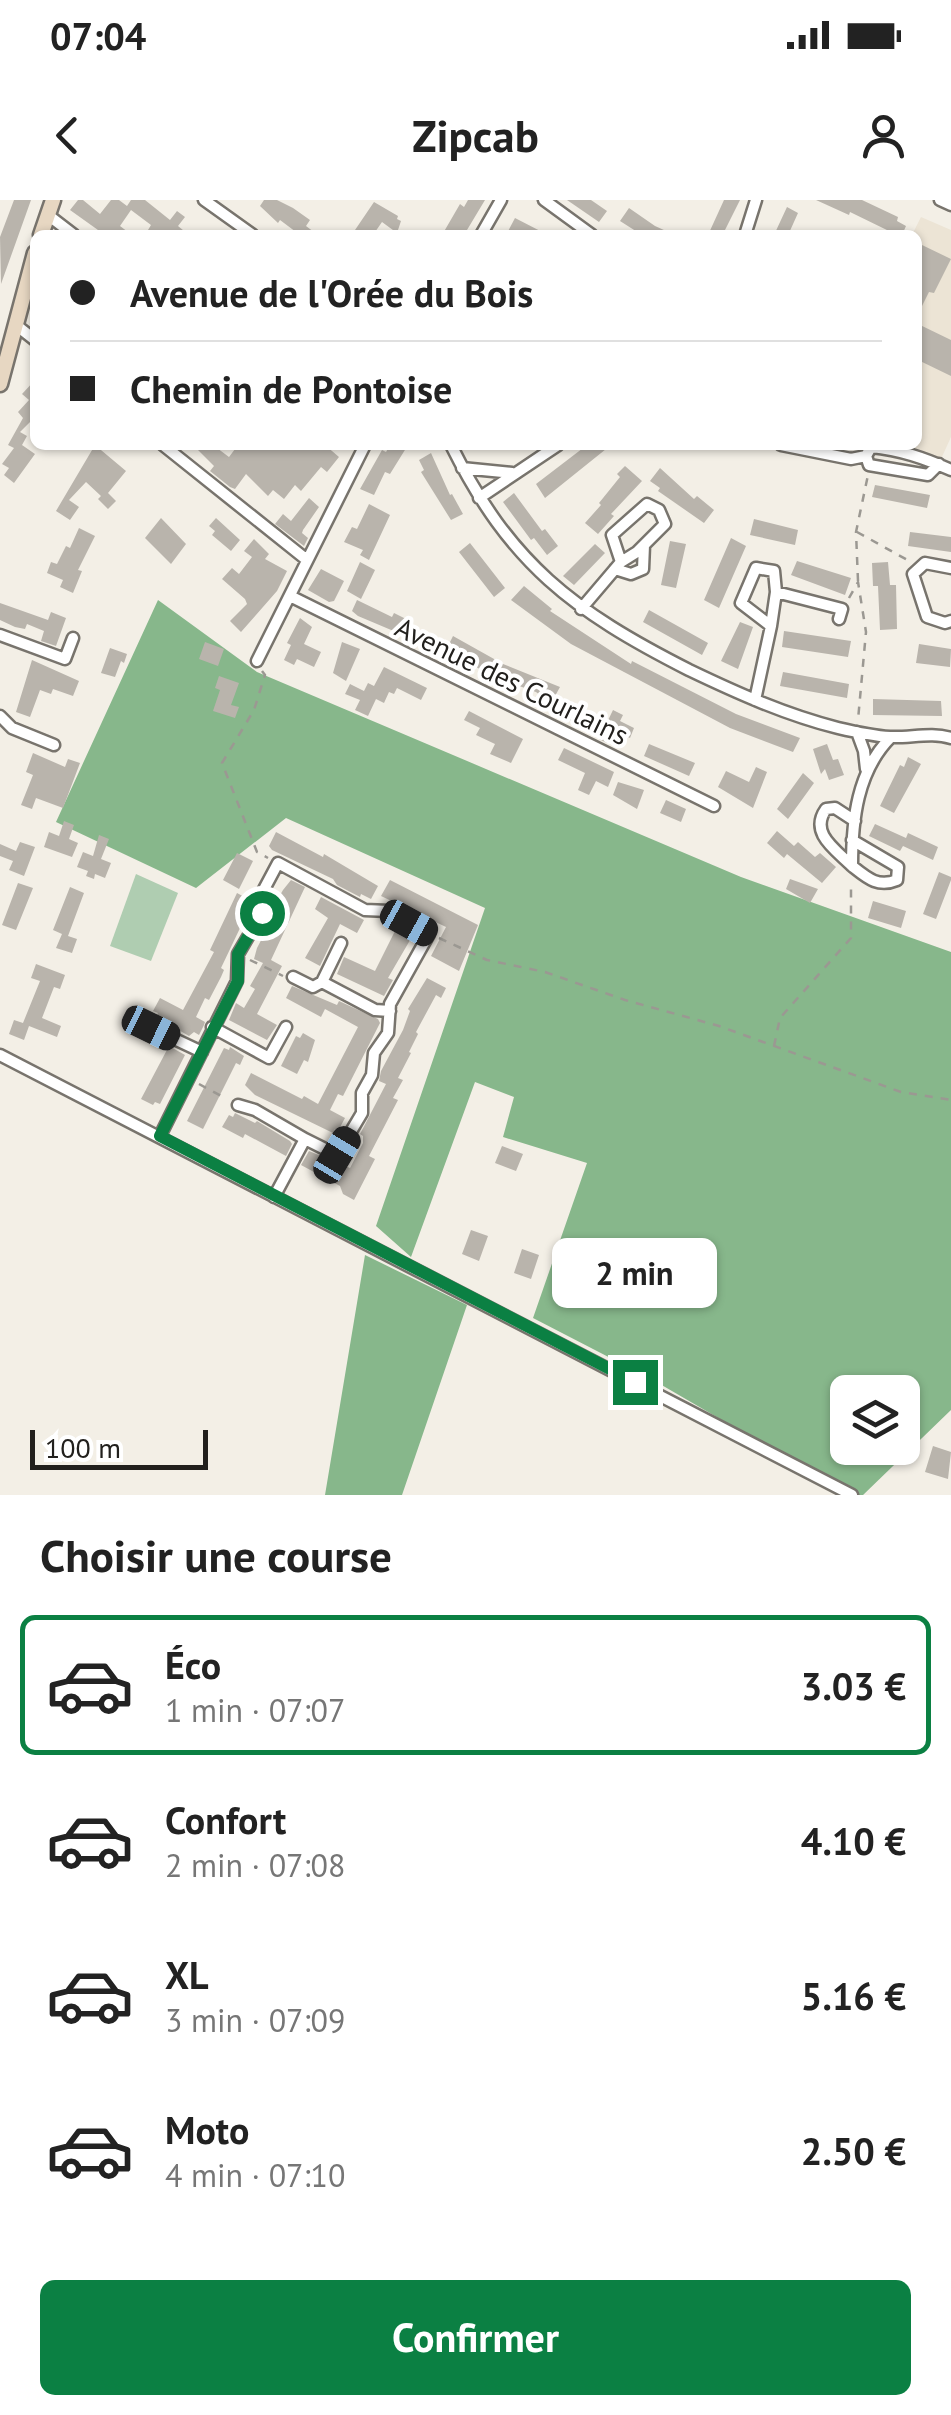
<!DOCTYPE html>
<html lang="fr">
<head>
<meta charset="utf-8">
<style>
	body { margin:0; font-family:"PT Sans",sans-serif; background:#f6f6f6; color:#222; height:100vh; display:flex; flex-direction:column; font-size:38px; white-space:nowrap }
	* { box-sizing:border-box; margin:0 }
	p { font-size:32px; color:#767676 }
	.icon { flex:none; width:55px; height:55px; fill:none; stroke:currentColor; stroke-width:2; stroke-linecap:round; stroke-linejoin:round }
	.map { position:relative; height:1295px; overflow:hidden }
	.details { display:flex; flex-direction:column; background:#fff; flex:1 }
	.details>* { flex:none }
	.banner { position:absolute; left:30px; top:30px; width:892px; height:220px; border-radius:15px; box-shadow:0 2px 8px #0004; display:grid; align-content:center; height:220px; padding:0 40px; background:#fff }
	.controls { position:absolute; left:830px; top:1175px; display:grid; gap:20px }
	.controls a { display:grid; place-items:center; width:90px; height:90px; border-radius:15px; background:#fff; box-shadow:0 2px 8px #0004; font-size:50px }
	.scale { position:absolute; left:30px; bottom:25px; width:178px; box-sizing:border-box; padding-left:10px; border:5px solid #22201d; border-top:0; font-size:28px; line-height:35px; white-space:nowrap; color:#22201d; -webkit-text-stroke:8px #fff; paint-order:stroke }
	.end { position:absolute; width:45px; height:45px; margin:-22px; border:12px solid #0b8043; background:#fff; box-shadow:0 0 0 5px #fff }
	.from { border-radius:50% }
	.bubble { position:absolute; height:70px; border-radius:15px; background:#fff; box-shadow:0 2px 8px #0004; font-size:32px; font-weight:700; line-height:70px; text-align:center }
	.car { position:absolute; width:30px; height:60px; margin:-30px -15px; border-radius:12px; box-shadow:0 0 8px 2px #0007; background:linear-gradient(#222 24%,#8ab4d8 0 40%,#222 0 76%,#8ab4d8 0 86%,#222 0) }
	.banner b { display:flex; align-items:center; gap:35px; height:95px; font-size:38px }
	.banner b+b { border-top:2px solid #e0e0e0 }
	.banner i { width:25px; height:25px; background:#222 }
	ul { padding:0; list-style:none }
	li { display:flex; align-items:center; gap:30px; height:140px; margin:0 20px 15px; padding:0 20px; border:5px solid transparent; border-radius:15px }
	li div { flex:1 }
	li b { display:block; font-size:38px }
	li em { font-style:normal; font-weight:700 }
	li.selected { border-color:#0b8043 }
	li>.icon { width:90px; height:90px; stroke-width:1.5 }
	h2 { padding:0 40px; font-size:45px; line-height:120px }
	.action { display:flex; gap:20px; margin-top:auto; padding:20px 40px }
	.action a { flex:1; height:115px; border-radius:15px; background:#0b8043; color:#fff; font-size:40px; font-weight:700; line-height:115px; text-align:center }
	.status { display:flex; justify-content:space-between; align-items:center; height:70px; padding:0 50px; background:#fff; direction:ltr }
	.status svg { height:28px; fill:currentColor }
	header { display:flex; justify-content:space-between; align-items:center; height:130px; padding:0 40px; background:#fff; font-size:45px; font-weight:700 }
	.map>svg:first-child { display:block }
	.built { fill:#ece4d5 }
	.green { fill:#afcdb1 }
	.forest { fill:#87b78b; fill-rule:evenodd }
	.building { fill:#b9b4ac }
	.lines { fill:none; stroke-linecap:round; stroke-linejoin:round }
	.street-casing { stroke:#78746d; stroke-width:15 }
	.secondary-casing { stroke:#78746d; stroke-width:19 }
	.path { stroke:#9b9892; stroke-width:2.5; stroke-dasharray:8 8; stroke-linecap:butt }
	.street { stroke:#fff; stroke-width:10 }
	.secondary { stroke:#e7d7c2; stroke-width:14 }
	.route { stroke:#0b8043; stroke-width:12 }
	.labels { text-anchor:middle; stroke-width:8; stroke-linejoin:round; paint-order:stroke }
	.street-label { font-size:28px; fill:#22201d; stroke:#fff }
</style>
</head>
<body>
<div class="status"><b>07:04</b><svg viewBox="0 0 49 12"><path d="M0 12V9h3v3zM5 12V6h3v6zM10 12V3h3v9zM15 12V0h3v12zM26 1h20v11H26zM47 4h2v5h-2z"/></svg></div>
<header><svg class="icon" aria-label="back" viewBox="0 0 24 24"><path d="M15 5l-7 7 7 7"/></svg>Zipcab<svg class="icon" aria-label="person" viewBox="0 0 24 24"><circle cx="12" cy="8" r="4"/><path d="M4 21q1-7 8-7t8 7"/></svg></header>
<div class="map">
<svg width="951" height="1295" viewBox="0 0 951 1295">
	<rect width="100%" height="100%" fill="#f3efe6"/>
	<path class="built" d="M921,17L951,30V237L941,259L886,245H918V35H912Z"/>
	<path class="green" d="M136,674L178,693L151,761L110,746Z"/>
	<path class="forest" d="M158,400L257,472L741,677L951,752V1210L863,1295H851L653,1180L533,1118L587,963L503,937L514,897L475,882L411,1057L376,1026L485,708L286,618L196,688L56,622ZM848,1192H902V1248H848Z
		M365,1055L467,1105L402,1295H325Z"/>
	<path class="building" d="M14,0H31L1,84L0,37Z
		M78,0H83L100,14L111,0H119L127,6L131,0H145L170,20L177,11L185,17L178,26L189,35H145L151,25L131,10L120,26L132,35H105L70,10Z
		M264,0H277L293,8L310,20L306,26L318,35H300L280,20L278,23L260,6Z
		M468,0H485L464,35H442L460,4L464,7Z
		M567,0H591L607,11L599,22Z
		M724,0H740L723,34L708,35Z
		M816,0H862L898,17L897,21L906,26L902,35H890L891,32L850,12L849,15Z
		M374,2L398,16L397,19L401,21L397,33L382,22L373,35H362L355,30Z
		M787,7L798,13L789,33L774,35Z
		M629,8L655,26L675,35H642L620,21Z
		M515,18L548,35H506Z
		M922,45L951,59L934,93L929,92L918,114V54Z
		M918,124L951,140V176L918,160Z
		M35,180V217L20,232L27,236L22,245L35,254L14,283L4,275L9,268L2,264L14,248L8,245L23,218L18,212L29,200L22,194Z
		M95,245L126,271L108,293L116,301L108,309L98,299L101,296L86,282L69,300L79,307L70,320L56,311Z
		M193,245H213L229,257L238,245H325L339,257L327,272L321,267L301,291L295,285L284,299L273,290L268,296L246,274L235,289L230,287L210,271L214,266Z
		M390,245H408L390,274L385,272L374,295L360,289L382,250L386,252Z
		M587,245H611L545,298L536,284Z
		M431,253L450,295L452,294L463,314L451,320L421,272L424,270L419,260Z
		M625,266L642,281L611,314L614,316L598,334L585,323L601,305L599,303L620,277L617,274Z
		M660,268L694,299L697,296L714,310L704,323L658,291L660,288L650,281Z
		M875,285L930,295L927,308L872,297Z
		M514,293L542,331L545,329L558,346L547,355L534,338L531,340L503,302Z
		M309,298L319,307L303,330L302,333L308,338L304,346L275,324L283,314L291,321Z
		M369,304L390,315L369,360L360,355L363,350L344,342L352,327L357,329Z
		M161,318L186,344L171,364L145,338Z
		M216,318L240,340L231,351L212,335L215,331L209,326Z
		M754,319L798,330L795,345L750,335Z
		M79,328L95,336L78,370L82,371L73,393L60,387L63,380L47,373L51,362L57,364L66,346L70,348Z
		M910,332L951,337V352L908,346Z
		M731,338L746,346L719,408L704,400Z
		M254,339L269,354L265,359L287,371L277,391L241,432L230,421L247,404L245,399L222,379L232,368L239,374L252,357L244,351Z
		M670,341L686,344L676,388L661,385Z
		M470,343L505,388L494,397L459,352Z
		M595,344L605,353L574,385L563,376Z
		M797,361L851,378L845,395L791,375Z
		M360,362L375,370L361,399L347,391Z
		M888,362L890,385H896L897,429L880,430L878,386H873L872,363Z
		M321,369L344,381L334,401L329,402L308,390Z
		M524,386L552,409L550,411L631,464L632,461L736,514L800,538L793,552L730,528L571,444L511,400Z
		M357,400L392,417L394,413L410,421L403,435L358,416L352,411Z
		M0,403L48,420L51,412L66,418L56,446L41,441L44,431L27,424L25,429L15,427L0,420Z
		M649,410L708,443L702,455L643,422Z
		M300,418L312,427L304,444L321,452L314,467L297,459L294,465L284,460L291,445L287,443Z
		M740,422L753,427L738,469L721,461Z
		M784,431L851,441L848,457L782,447Z
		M453,436L503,464L560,487L555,496L587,513L581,526L541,506L544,498L536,492L494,477L446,450Z
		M205,442L224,449L218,466L199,459Z
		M342,442L360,449L346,481L333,473Z
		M919,444L951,449L950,467L916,463Z
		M110,448L127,454L124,463L121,461L115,477L101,473Z
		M32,460L79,481L73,496L53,489L51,494L40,490L30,517L16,512Z
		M384,467L427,488L421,500L397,488L394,494L389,492L384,503L376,499L368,516L355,510L360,500L345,494L350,484L364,491L368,483L374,486Z
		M783,472L849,484L847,498L780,486Z
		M219,476L239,483L231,505L239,507L235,518L213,511L220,490L215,488Z
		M873,499L941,501L942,516L873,515Z
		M613,510L623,515L620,521L634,528L630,538L613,530L607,543L599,539Z
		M469,511L523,539L511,563L490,554L495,544L476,535L480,528L464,520Z
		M649,544L695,563L689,576L644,556Z
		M827,544L833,560L838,559L844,575L829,580L825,569L821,574L813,549Z
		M564,548L614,572L608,587L596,581L589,595L578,590L585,573L558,560Z
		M33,553L65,567L68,559L80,563L63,608L36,598L32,609L21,605L33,575L26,572Z
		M908,557L921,564L894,613L880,606L900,565L904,567Z
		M756,567L767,572L753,608L718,587L726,571L749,582Z
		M803,573L814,583L788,619L777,609Z
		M618,582L644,590L637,609L613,595Z
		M666,600L686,609L681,622L660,613Z
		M64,621L74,625L69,639L78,643L72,657L44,647L49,632L59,636Z
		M875,624L906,638L908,633L938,647L933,660L903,646L900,651L869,636Z
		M777,631L794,646L798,642L815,657L820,653L836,667L822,683L787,654L784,658L767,643Z
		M276,632L323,657L324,654L378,686L371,699L361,694L360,697L337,685L333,679L272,650L269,646Z
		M99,635L109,639L101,659L111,663L105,678L95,674L94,679L86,676L88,671L77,667L83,652L93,656Z
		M20,642L35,647L24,676L9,670L13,661L0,656V644L16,651Z
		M237,653L253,661L239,689L223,680Z
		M939,672L951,677V680L936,719L923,714Z
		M790,679L818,689L810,703L786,689Z
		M291,680L305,687L271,760L282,766L257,814L277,825L267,840L229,820L236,803L244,808L255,789L250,786L263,763L254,759L257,748L278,708L274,706L283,690Z
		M390,680L478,725L459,771L431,756L446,727L381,696Z
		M18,683L33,688L16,730L2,725Z
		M70,687L84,693L68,736L77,739L72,753L56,748L62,734L53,730Z
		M237,693L250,700L251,705L221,768L224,770L221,777L209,800L205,798L196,817L205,822L204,825L199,835L194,832L189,836L156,817L158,813L153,811L160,798L183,810L214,752L210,750Z
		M321,697L364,720L357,733L340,724L320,766L305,758L328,718L315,709Z
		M873,701L906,711L901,728L868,718Z
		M397,727L413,735L388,778L393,780L384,796L337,774L344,757L375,771Z
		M36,764L65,775L60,789L54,787L42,818L61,826L57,837L29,826L24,840L9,834L14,820L23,823L40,781L31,778Z
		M427,778L446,788L441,798L436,795L416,832L418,834L409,852L411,853L398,878L403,880L393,898L398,900L369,956L375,959L354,1000L343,994L340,986L301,965L309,951L350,968L363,943V936L360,934L386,884L379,881L381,871L403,830L410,811L408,809Z
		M292,786L337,805L339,801L378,819L380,823L343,896L338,894L330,910L345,918L338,931L335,929L333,933L255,895L245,885L251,873L302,899L304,896L318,904L358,827L325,809L321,817L286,798Z
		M303,833L315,840L308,862L304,860L297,874L281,866L296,836L300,838Z
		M169,846L185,855L160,904L155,902L153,905L141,899Z
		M230,847L244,856L240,865L236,863L203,929L187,921L224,848L229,850Z
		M235,913L255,923L257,921L290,941L292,944L286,956L245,934L243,938L222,927L229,915L233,917Z
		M502,946L523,954L516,971L495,963Z
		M471,1030L488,1036L479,1061L462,1054Z
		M522,1049L539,1055L531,1079L514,1073Z
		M933,1246L951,1252L948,1279L925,1272Z"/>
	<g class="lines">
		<g class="street-casing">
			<path id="street" d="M204,0L253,35
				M544,0L592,35
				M940,0L951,5
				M48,15L74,35
				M481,35L501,0
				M745,35L756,0
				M16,125L35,140
				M163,245L307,360
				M451,245C510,364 573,411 689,470C737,493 786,515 838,528C855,532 873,536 890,537C910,538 932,532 951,538
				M781,245L851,259L866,256L871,247C901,250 924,258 951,270
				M866,256L869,265L928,275L939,264
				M462,268L512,273
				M479,298L558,245
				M951,368L925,363L913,374L927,417L945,423L951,421
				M615,369L631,374L643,369L644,345
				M290,396L714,606
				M581,409L621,362L612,335L647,304L659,310L665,324L637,352L621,362
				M771,426L776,392
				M0,435L65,459L73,438
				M257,461L365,245
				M755,500L771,426L741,403L756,368L774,371L776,392L842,409L839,419
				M0,516L12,528L54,545
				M857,532L864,551L866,569
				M852,640L898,667L897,680C878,688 867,678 852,666C852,620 857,571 891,537
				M852,666C835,649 809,633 826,609L835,608L855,621
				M341,743L322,782L375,810L390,811
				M293,777L313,787L322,782
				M212,827L269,858L286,827
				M151,828L202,852
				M0,855L852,1295
				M238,905L255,910L305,939
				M160,936L237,781L238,754L262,713V693L278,663L365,710L389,711L429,734L390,804L388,833L374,853L372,875L362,893V913L337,955L305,939L274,997"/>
		</g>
		<g class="secondary-casing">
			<path id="secondary" d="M41,35L53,0
				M0,184L35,53"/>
		</g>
		<path class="path" d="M857,332L911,362
			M858,381L856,332L868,275
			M849,398L858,382L866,432L858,520
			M262,471L265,475L254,510L222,563L257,652L268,658
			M439,738L487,760L545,772L625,800L719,826L901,892L951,900
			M250,760L283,776
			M774,846L780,818L851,738V682
			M199,884L227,899"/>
		<use href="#street" class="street"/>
		<use href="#secondary" class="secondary"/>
	</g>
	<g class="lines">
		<path class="route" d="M262,713L238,754V781L160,936L635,1182"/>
	</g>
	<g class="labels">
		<g class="street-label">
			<text transform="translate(512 481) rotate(26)" y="10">Avenue des Courlains</text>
		</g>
	</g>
</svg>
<div class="controls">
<a><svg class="icon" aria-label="layers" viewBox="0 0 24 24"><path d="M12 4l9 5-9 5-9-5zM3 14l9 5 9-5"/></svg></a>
</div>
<div class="scale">100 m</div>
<i class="end from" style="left:262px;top:713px"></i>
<i class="end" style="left:635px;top:1182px"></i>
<div class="bubble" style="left:552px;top:1038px;width:165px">2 min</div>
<i class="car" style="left:409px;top:723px;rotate:119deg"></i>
<i class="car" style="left:151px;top:828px;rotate:116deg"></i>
<i class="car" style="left:337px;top:955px;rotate:31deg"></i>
<div class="banner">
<b><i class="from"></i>Avenue de l'Orée du Bois</b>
<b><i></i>Chemin de Pontoise</b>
</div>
</div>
<section class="details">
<h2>Choisir une course</h2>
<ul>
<li class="selected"><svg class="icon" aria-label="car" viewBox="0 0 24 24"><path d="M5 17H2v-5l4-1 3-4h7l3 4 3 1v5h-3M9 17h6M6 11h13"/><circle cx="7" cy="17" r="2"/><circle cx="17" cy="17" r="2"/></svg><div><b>Éco</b><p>1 min · 07:07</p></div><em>3.03 €</em></li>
<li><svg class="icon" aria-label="car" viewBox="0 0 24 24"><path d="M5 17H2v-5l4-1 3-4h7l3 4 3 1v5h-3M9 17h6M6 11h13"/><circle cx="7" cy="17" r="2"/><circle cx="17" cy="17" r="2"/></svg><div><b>Confort</b><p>2 min · 07:08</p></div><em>4.10 €</em></li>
<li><svg class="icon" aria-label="car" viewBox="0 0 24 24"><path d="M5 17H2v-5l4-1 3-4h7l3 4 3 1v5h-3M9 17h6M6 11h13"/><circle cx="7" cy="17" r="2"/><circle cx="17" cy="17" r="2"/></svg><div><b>XL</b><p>3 min · 07:09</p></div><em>5.16 €</em></li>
<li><svg class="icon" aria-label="car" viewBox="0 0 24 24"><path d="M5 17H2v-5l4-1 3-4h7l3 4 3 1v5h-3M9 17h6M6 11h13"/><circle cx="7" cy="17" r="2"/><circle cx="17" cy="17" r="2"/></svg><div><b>Moto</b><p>4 min · 07:10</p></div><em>2.50 €</em></li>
</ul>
<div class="action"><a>Confirmer</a></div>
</section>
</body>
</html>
